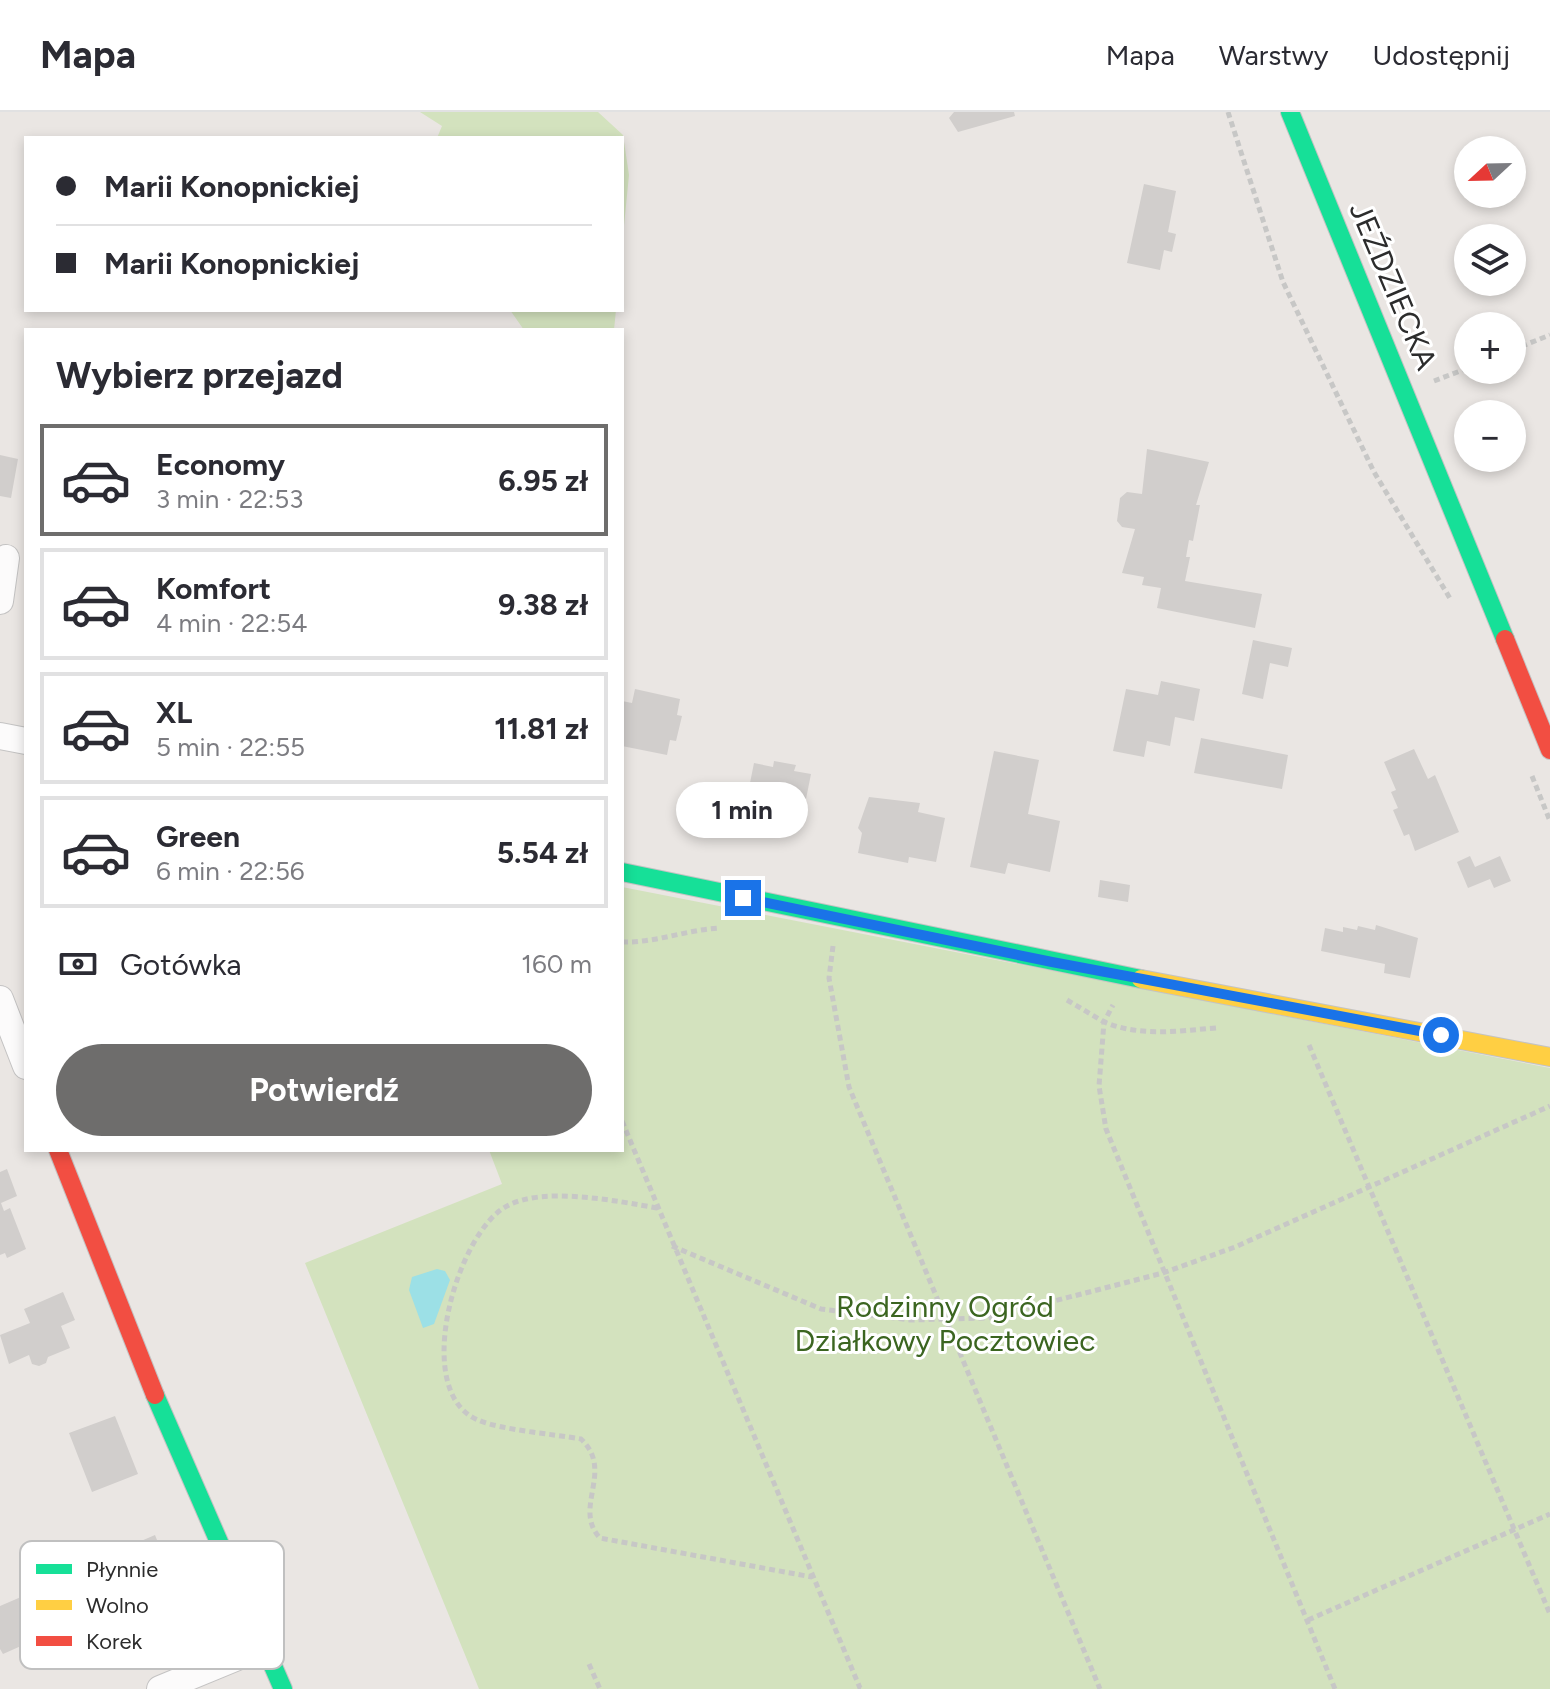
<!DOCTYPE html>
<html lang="pl">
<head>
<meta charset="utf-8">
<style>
	body { margin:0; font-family:Figtree,sans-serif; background:#f7f7f7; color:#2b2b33; height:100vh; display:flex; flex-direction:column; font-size:30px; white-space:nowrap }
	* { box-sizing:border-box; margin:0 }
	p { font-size:26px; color:#7c7c81 }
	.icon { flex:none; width:44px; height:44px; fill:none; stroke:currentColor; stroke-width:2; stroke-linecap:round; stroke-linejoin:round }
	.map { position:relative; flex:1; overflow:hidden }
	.details { position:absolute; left:24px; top:216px; width:600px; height:824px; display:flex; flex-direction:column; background:#fff; border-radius:0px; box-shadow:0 4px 12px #0003 }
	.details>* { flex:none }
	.hud { position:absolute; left:24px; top:24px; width:600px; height:176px; border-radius:0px; box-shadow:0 4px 12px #0003; display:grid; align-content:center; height:176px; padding:0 32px; background:#fff }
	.needle { width:52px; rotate:248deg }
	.tools { position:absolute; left:1454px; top:24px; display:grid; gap:16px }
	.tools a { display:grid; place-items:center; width:72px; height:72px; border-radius:50%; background:#fff; box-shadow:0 4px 12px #0003; font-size:40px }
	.end { position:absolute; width:36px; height:36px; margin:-18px; border:10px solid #1a73e8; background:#fff; box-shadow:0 0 0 4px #fff }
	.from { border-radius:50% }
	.bubble { position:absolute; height:56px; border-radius:28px; background:#fff; box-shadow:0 4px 12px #0003; font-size:26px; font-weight:700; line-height:56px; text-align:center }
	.hud b { display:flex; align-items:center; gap:28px; height:76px; font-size:30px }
	.hud b+b { border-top:2px solid #e1e1e2 }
	.hud i { width:20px; height:20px; background:#2b2b33 }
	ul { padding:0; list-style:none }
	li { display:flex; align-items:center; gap:24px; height:112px; margin:0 16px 12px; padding:0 16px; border:4px solid #e1e1e2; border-radius:0px }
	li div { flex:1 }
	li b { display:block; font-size:30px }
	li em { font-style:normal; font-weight:700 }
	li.current { border-color:#6e6d6c }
	li>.icon { width:72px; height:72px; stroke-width:1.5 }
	h2 { padding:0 32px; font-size:36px; line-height:96px }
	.pay { display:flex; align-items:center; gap:20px; height:88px; padding:0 32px; font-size:30px }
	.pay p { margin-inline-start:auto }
	.button { display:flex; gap:16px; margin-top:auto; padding:16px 32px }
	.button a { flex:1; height:92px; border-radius:48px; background:#6e6d6c; color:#fff; font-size:32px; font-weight:700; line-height:92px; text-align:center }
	header { display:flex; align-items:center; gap:48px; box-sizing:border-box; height:112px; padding:0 40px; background:#fff; border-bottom:2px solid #e1e1e2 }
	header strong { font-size:38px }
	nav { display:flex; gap:44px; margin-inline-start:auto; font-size:28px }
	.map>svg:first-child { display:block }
	.green { fill:#d3e2be }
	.water { fill:#9ce0e6 }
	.building { fill:#d1cecc }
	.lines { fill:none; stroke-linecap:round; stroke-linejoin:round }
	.street-casing { stroke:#c4c3c3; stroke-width:28 }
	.fast-casing { stroke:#c4c3c3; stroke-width:20 }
	.slow-casing { stroke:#c4c3c3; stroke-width:20 }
	.jam-casing { stroke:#c4c3c3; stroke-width:20 }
	.path { stroke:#c7c7c6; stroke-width:5; stroke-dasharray:6 4; stroke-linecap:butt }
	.street { stroke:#fcfbfb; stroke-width:26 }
	.fast { stroke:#16e098; stroke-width:18 }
	.slow { stroke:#ffcf43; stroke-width:18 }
	.jam { stroke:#f24e42; stroke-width:18 }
	.route { stroke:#1a73e8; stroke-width:10 }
	.labels { text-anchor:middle; stroke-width:6; stroke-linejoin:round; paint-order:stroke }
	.street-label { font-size:30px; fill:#2c2c2c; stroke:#fff }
	.park-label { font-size:30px; fill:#3b6520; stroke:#fff }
	.key { fill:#fff; stroke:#c0c0c0; stroke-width:2 }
	.key-label { font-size:22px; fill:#2c2c2c }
</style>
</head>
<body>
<header>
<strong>Mapa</strong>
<nav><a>Mapa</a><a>Warstwy</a><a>Udostępnij</a></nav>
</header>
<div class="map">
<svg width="1550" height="1577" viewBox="0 0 1550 1577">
	<rect width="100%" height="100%" fill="#eae6e3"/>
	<path class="green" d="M420,0H598L623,23L629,63L622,134V26H437L442,14Z
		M510,198H616L614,218H524Z
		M622,775L1550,956V1577H479L305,1151L502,1072L489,1038H622Z"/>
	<path class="water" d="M437,1157L445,1159L450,1168L434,1212L423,1216L409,1178L412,1165Z"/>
	<path class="building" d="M954,0H1014L1015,4L958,20L949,6Z
		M1144,72L1176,79L1168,120L1176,122L1172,140L1164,138L1160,158L1127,151Z
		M1147,337L1209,350L1196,393H1200L1193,429L1189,428L1186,445H1190L1185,469L1262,482L1255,516L1157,496L1161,476L1142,473L1144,465L1122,461L1135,417L1122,415L1117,409L1120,386L1127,380L1142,382Z
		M0,343L18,347L11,386L0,384Z
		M1253,528L1292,536L1288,555L1270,551L1263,587L1242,582Z
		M1161,569L1200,577L1194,609L1175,605L1170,634L1147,629L1144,645L1113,639L1126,577L1158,583Z
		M635,577L680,587L677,603L682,604L676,629L670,628L667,643L622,634V589L632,591Z
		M1201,626L1288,643L1282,677L1194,661Z
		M1414,637L1428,667L1435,663L1459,720L1415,739L1409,722L1404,724L1393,698L1398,696L1391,680L1396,678L1384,650Z
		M994,639L1039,648L1028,702L1060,709L1050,760L1008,751L1005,762L970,755Z
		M774,649L796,653L794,659L811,662L803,702L767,699L762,721L733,715L742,675L749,676L754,651L773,655Z
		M869,685L920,691L918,700L945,706L936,750L909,745L908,751L858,741L862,721L858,716Z
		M1470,744L1475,755L1500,744L1511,769L1494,776L1490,767L1468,776L1457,750Z
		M1100,768L1130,773L1128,790L1098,785Z
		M1376,813L1418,826L1410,866L1384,861L1385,852L1321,839L1325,816L1343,820V815L1357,818L1358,814L1375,818Z
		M7,1057L17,1084L1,1091L4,1099L10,1096L26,1137L7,1146L5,1141L0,1143V1060Z
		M63,1180L75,1208L61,1214L70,1236L48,1245L46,1251L39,1254L32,1252L29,1243L9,1252L0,1223L30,1211L24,1197Z
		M115,1304L138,1362L92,1380L69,1321Z
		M155,1423L169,1458L147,1467L160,1501H168L176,1508L175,1516L169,1527L151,1518L122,1530L112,1505L98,1511L78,1462L130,1441L127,1435Z
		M28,1482L35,1500L29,1502L39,1526L3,1542L0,1537V1494Z"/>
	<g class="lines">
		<g class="street-casing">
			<path id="street" d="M0,489L6,446
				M0,624L26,629
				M0,887L26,954
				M160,1577L264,1534"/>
		</g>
		<g class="fast-casing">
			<path id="fast" d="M1290,0L1505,527
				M622,760L1141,867
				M155,1283L283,1577"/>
		</g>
		<g class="slow-casing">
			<path id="slow" d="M1141,867L1550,945"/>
		</g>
		<g class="jam-casing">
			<path id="jam" d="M1505,527L1550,638
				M58,1038L155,1283"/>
		</g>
		<path class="path" d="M1228,0L1283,170L1374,360L1451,488
			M1512,238L1550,223
			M1434,269L1468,256
			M1532,664L1550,709
			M622,830C655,831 686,818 719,816
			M833,834L829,866L849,975L1100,1577
			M1067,888L1104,910L1113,893
			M1216,916C1177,919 1141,925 1104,910L1099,974L1106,1017L1335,1577
			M1309,933L1550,1502
			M622,1009L860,1576L865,1577
			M657,1096C617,1089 543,1074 507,1094C457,1120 410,1280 478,1308C501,1318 553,1322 581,1327C615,1359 572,1396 600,1426L812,1465
			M672,1134L821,1197L910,1208L988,1206L1163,1161L1235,1135L1550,994
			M1308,1508L1550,1402
			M589,1552L600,1577"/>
		<use href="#street" class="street"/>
		<use href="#fast" class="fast"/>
		<use href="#slow" class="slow"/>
		<use href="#jam" class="jam"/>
	</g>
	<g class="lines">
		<path class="route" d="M743,786L1052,850L1441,923"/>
	</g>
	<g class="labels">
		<g class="street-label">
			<text transform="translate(1393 174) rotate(67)" y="10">JEŹDZIECKA</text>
		</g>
		<g class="park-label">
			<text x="945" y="1205">Rodzinny Ogród<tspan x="945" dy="34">Działkowy Pocztowiec</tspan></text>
		</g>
	</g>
	<rect x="20" y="1429" width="264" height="128" rx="12" class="key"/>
	<rect x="36" y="1452" width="36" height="10" fill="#16e098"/>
	<rect x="36" y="1488" width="36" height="10" fill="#ffcf43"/>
	<rect x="36" y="1524" width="36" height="10" fill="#f24e42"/>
	<g class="key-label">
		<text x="86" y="1465">Płynnie</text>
		<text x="86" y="1501">Wolno</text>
		<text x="86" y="1537">Korek</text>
	</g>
</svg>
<div class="tools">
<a><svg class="needle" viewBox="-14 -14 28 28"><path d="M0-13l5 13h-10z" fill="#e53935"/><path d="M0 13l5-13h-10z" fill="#7c7c81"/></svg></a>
<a><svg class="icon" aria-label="layers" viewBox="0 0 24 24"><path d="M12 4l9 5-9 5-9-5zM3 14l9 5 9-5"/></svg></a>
<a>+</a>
<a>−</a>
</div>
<i class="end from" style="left:1441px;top:923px"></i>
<i class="end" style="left:743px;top:786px"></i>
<div class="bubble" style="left:676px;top:670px;width:132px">1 min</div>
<div class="hud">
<b><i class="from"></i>Marii Konopnickiej</b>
<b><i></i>Marii Konopnickiej</b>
</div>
<section class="details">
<h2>Wybierz przejazd</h2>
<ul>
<li class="current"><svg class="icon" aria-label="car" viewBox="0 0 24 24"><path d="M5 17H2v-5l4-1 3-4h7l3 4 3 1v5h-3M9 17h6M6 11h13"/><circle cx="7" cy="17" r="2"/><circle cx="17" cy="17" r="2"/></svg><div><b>Economy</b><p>3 min · 22:53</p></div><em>6.95 zł</em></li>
<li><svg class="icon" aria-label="car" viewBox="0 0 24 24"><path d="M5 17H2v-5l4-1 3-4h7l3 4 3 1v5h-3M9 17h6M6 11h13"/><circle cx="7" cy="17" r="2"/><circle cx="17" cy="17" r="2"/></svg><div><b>Komfort</b><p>4 min · 22:54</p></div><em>9.38 zł</em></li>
<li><svg class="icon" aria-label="car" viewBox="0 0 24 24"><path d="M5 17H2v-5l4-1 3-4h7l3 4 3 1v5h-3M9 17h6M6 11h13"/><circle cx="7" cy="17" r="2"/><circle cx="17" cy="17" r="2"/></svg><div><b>XL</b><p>5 min · 22:55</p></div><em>11.81 zł</em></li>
<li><svg class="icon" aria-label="car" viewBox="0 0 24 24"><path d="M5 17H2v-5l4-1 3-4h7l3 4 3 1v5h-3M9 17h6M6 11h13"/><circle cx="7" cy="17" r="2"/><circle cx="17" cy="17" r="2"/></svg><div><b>Green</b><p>6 min · 22:56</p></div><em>5.54 zł</em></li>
</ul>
<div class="pay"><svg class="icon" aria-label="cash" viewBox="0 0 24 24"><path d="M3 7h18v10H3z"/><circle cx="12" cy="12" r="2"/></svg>Gotówka<p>160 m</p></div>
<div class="button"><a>Potwierdź</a></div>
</section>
</div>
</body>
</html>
